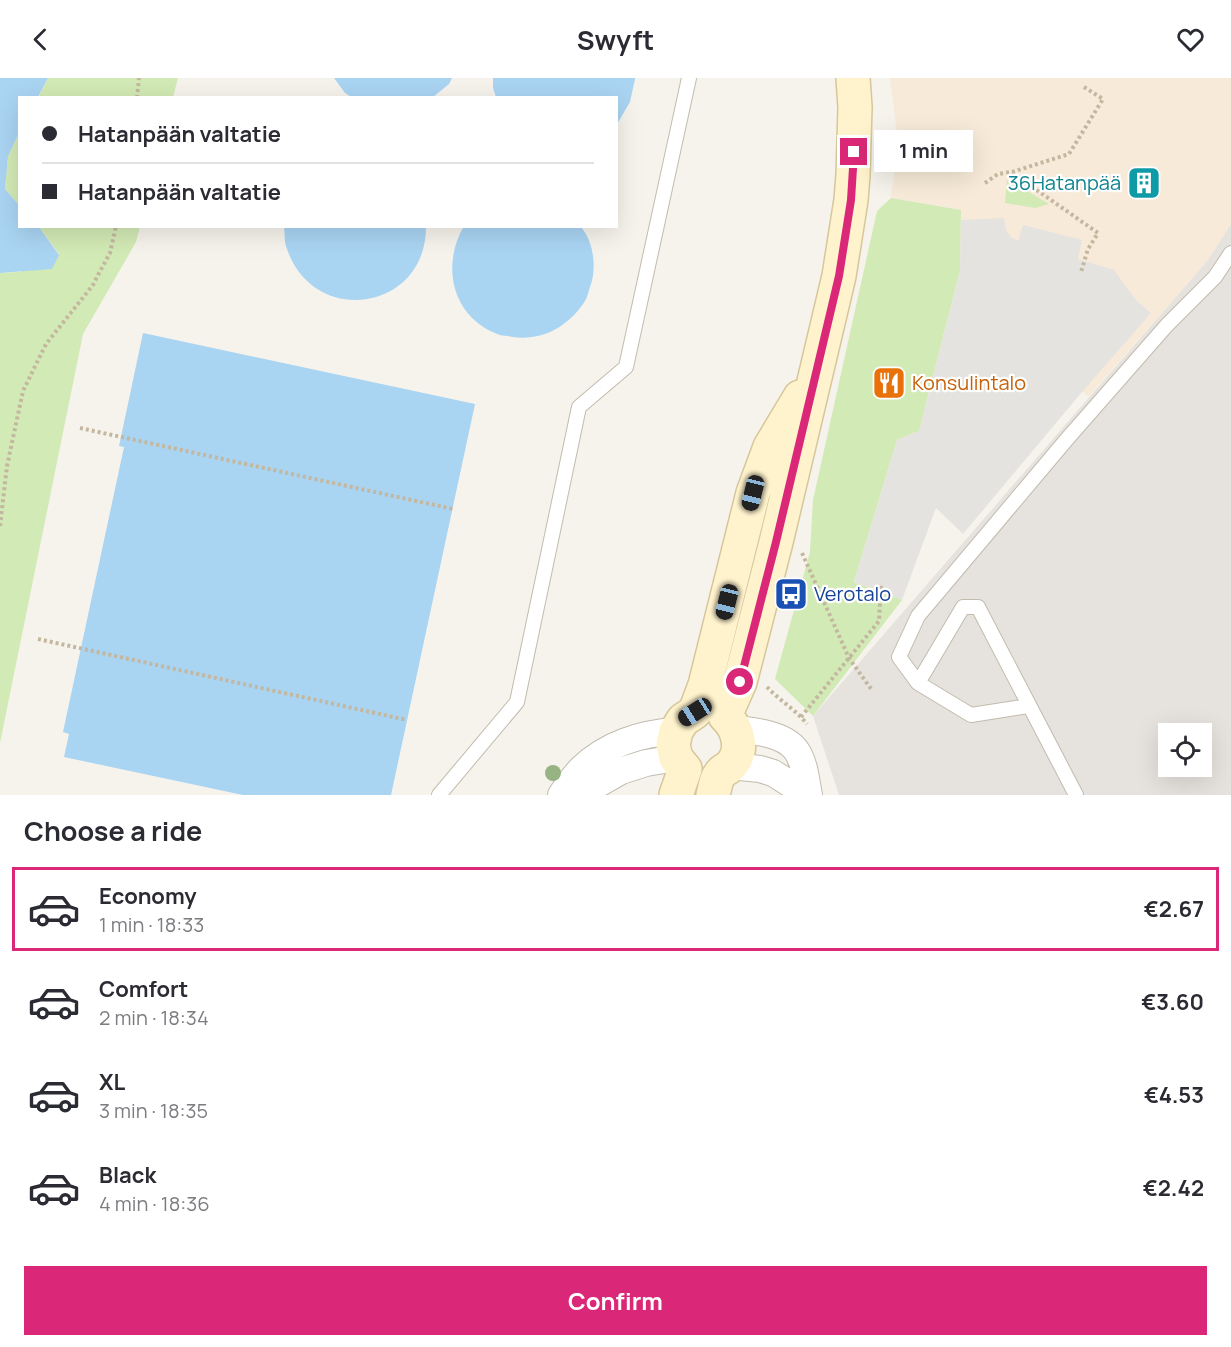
<!DOCTYPE html>
<html lang="en">
<head>
<meta charset="utf-8">
<style>
	body { margin:0; font-family:Manrope,sans-serif; background:#f2f2f3; color:#2b2b33; height:100vh; display:flex; flex-direction:column; font-size:22px; white-space:nowrap }
	* { box-sizing:border-box; margin:0 }
	p { font-size:20px; color:#7c7c81 }
	.icon { flex:none; width:33px; height:33px; fill:none; stroke:currentColor; stroke-width:2; stroke-linecap:round; stroke-linejoin:round }
	.map { position:relative; height:717px; overflow:hidden }
	.details { display:flex; flex-direction:column; background:#fff; flex:1 }
	.details>* { flex:none }
	.hud { position:absolute; left:18px; top:18px; width:600px; height:132px; border-radius:0px; box-shadow:0 6px 24px #0002; display:grid; align-content:center; height:132px; padding:0 24px; background:#fff }
	.controls { position:absolute; left:1158px; top:645px; display:grid; gap:12px }
	.controls a { display:grid; place-items:center; width:54px; height:54px; border-radius:0px; background:#fff; box-shadow:0 6px 24px #0002; font-size:30px }
	.end { position:absolute; width:27px; height:27px; margin:-14px; border:8px solid #db2777; background:#fff; box-shadow:0 0 0 3px #fff }
	.from { border-radius:50% }
	.bubble { position:absolute; height:42px; border-radius:0px; background:#fff; box-shadow:0 6px 24px #0002; font-size:20px; font-weight:700; line-height:42px; text-align:center }
	.car { position:absolute; width:18px; height:36px; margin:-18px -9px; border-radius:8px; box-shadow:0 0 4px 2px #0007; background:linear-gradient(#222 24%,#8ab4d8 0 40%,#222 0 76%,#8ab4d8 0 86%,#222 0) }
	.hud b { display:flex; align-items:center; gap:21px; height:57px; font-size:22px }
	.hud b+b { border-top:2px solid #e1e1e2 }
	.hud i { width:15px; height:15px; background:#2b2b33 }
	ul { padding:0; list-style:none }
	li { display:flex; align-items:center; gap:18px; height:84px; margin:0 12px 9px; padding:0 12px; border:3px solid transparent; border-radius:0px }
	li div { flex:1 }
	li b { display:block; font-size:22px }
	li em { font-style:normal; font-weight:700 }
	li.current { border-color:#db2777 }
	li>.icon { width:54px; height:54px; stroke-width:1.5 }
	h2 { padding:0 24px; font-size:27px; line-height:72px }
	.button { display:flex; gap:12px; margin-top:auto; padding:12px 24px }
	.button a { flex:1; height:69px; border-radius:0px; background:#db2777; color:#fff; font-size:24px; font-weight:700; line-height:69px; text-align:center }
	header { display:flex; justify-content:space-between; align-items:center; height:78px; padding:0 24px; background:#fff; font-size:27px; font-weight:700 }
	.map>svg:first-child { display:block }
	.commercial { fill:#f7ead8 }
	.industrial { fill:#e6e2dd; fill-rule:evenodd }
	.green { fill:#d2eab5 }
	.parking { fill:#e5e3e0 }
	.water { fill:#a9d4f2 }
	.lines { fill:none; stroke-linecap:round; stroke-linejoin:round }
	.service-casing { stroke:#c2bbae; stroke-width:16 }
	.minor-casing { stroke:#c2bbae; stroke-width:28 }
	.secondary-casing { stroke:#d6c79b; stroke-width:36 }
	.path { stroke:#c4b79f; stroke-width:4; stroke-dasharray:3 3; stroke-linecap:butt }
	.service { stroke:#fff; stroke-width:14 }
	.minor { stroke:#fff; stroke-width:26 }
	.secondary { stroke:#fff3cd; stroke-width:33 }
	.tree { fill:#97b381 }
	.route { stroke:#db2777; stroke-width:8 }
	.labels { text-anchor:middle; stroke-width:4.5; stroke-linejoin:round; paint-order:stroke }
	.culture-label { font-size:20px; fill:#0d838f; stroke:#fff; text-anchor:end }
	.food-label { font-size:20px; fill:#c56008; stroke:#fff; text-anchor:start }
	.transit-label { font-size:20px; fill:#164399; stroke:#fff; text-anchor:start }
</style>
</head>
<body>
<header><svg class="icon" aria-label="back" viewBox="0 0 24 24"><path d="M15 5l-7 7 7 7"/></svg>Swyft<svg class="icon" aria-label="heart" viewBox="0 0 24 24"><path d="M12 20l-8-8c-3-5 5-10 8-4 3-6 11-1 8 4z"/></svg></header>
<div class="map">
<svg width="1231" height="717" viewBox="0 0 1231 717">
	<rect width="100%" height="100%" fill="#f6f3ec"/>
	<path class="commercial" d="M890,0H1231V146L1208,182L1088,319L960,193L961,132L891,120L898,64Z"/>
	<path class="industrial" d="M1231,146V717H839L813,638L1208,182ZM1168,656H1202V688H1168Z"/>
	<path class="green" d="M48,0H178L173,19L38,20Z
		M19,55V127L5,111L8,78Z
		M1007,101L1049,126L1035,130L1005,125Z
		M891,120L961,132L960,193L919,353L897,362L854,504L902,522L813,638L775,601L810,474L813,422L877,133Z
		M39,149H140L136,164L83,256L0,665V195L20,194L59,176Z"/>
	<path class="parking" d="M968,58L973,77L944,83L940,64Z
		M1004,140L1006,152L1011,159L1018,163L1023,147L1082,162L1078,181L1114,192L1136,222L1151,235L1082,314L963,456L936,430L902,522L854,504L897,362L919,353L960,193L961,142Z"/>
	<path class="water" d="M0,0H48L38,19L20,20L19,55L8,78L5,111L19,127L20,148L39,149L59,177L52,191L0,195Z
		M334,0H452L449,6L433,19L353,20L345,15Z
		M493,0H635V1L630,24L617,46L616,20L496,19L493,10Z
		M464,148L581,149C594,164 597,191 590,209C588,215 587,221 583,226C567,249 542,263 513,259C509,258 504,258 500,257C453,241 440,189 464,148Z
		M284,149H426C426,233 314,250 287,171C284,164 285,156 284,149Z
		M143,255L475,326L391,717H243L64,679L69,656L63,654L124,369L119,368Z"/>
	<g class="lines">
		<g class="service-casing">
			<path id="service" d="M918,605L899,579L918,538L1067,361L1167,247L1215,199L1231,175
				M1029,628L971,637L918,605L963,529H978L1076,717
				M439,717L517,624L579,329L626,289L689,0"/>
		</g>
		<g class="minor-casing">
			<path id="minor" d="M736,651C755,653 784,656 796,672C805,685 806,702 809,717
				M730,688L760,691L773,695L808,717
				M561,717C567,708 574,698 581,691C606,666 642,655 676,653
				M579,717L621,693L646,685L676,680"/>
		</g>
		<g class="secondary-casing">
			<path id="secondary" d="M676,717L685,691L676,680L673,667L676,653L683,642L695,634L705,607L753,415L770,369L800,319
				M713,717C715,710 716,700 721,695C723,692 727,691 729,689C745,674 739,651 725,638L740,604L776,464L839,198L851,122L853,97L855,29L853,0"/>
		</g>
		<path class="path" d="M137,20L139,0
			M1012,94L1069,76L1103,21L1084,9
			M985,105L998,96L1011,94L1098,155L1088,171L1081,194
			M80,350L453,431
			M0,448L7,388L23,313L46,266L93,207L99,195L110,175L116,148
			M802,475L849,580L871,611
			M38,561L407,642
			M767,609C779,622 796,632 807,646
			M801,639L879,543L881,505"/>
		<use href="#service" class="service"/>
		<use href="#minor" class="minor"/>
		<use href="#secondary" class="secondary"/>
	</g>
	<circle class="tree" cx="553" cy="695" r="8"/>
	<g class="lines">
		<path class="route" d="M740,604L776,464L839,198L851,122L854,74"/>
	</g>
	<defs>
		<g id="building-square" transform="scale(1.725)"><rect x="-9" y="-9" width="18" height="18" rx="4" fill="#0f9aa8" stroke="#fff"/><path d="M-4-6H4V6H1V3H-1V6H-4ZM-2.5-4.3h1.7v1.8h-1.7ZM.8-4.3h1.7v1.8H.8ZM-2.5-1h1.7V.8h-1.7ZM.8-1h1.7V.8H.8Z" fill="#fff"/></g>
		<g id="restaurant-square" transform="scale(1.725)"><rect x="-9" y="-9" width="18" height="18" rx="4" fill="#e8710a" stroke="#fff"/><path d="M-5-6h1v4h1v-4h1v4h1v-4h1v5L-1.5 .5V6h-2V.5L-5-1ZM5-6V6H3V1.5H1.5Q1.5-4 5-6Z" fill="#fff"/></g>
		<g id="bus-square" transform="scale(1.725)"><rect x="-9" y="-9" width="18" height="18" rx="4" fill="#1a4fb4" stroke="#fff"/><path d="M-5-6H5V4H4V6H2V4H-2V6H-4V4H-5ZM-3.5-4V0h7V-4ZM-3.5 1.2v1.5H-2V1.2ZM2 1.2v1.5H3.5V1.2Z" fill="#fff"/></g>
	</defs>
	<g fill-rule="evenodd">
		<use href="#building-square" x="1144" y="105"/>
		<use href="#restaurant-square" x="889" y="305"/>
		<use href="#bus-square" x="791" y="516"/>
	</g>
	<g class="labels">
		<g class="culture-label">
			<text x="1121" y="112">36Hatanpää</text>
		</g>
		<g class="food-label">
			<text x="912" y="312">Konsulintalo</text>
		</g>
		<g class="transit-label">
			<text x="814" y="523">Verotalo</text>
		</g>
	</g>
</svg>
<div class="controls">
<a><svg class="icon" aria-label="locate" viewBox="0 0 24 24"><circle cx="12" cy="12" r="6"/><path d="M12 2v4M12 18v4M2 12h4M18 12h4"/></svg></a>
</div>
<i class="end from" style="left:740px;top:604px"></i>
<i class="end" style="left:854px;top:74px"></i>
<div class="bubble" style="left:874px;top:52px;width:99px">1 min</div>
<i class="car" style="left:753px;top:415px;rotate:194deg"></i>
<i class="car" style="left:727px;top:524px;rotate:194deg"></i>
<i class="car" style="left:695px;top:634px;rotate:238deg"></i>
<div class="hud">
<b><i class="from"></i>Hatanpään valtatie</b>
<b><i></i>Hatanpään valtatie</b>
</div>
</div>
<section class="details">
<h2>Choose a ride</h2>
<ul>
<li class="current"><svg class="icon" aria-label="car" viewBox="0 0 24 24"><path d="M5 17H2v-5l4-1 3-4h7l3 4 3 1v5h-3M9 17h6M6 11h13"/><circle cx="7" cy="17" r="2"/><circle cx="17" cy="17" r="2"/></svg><div><b>Economy</b><p>1 min · 18:33</p></div><em>€2.67</em></li>
<li><svg class="icon" aria-label="car" viewBox="0 0 24 24"><path d="M5 17H2v-5l4-1 3-4h7l3 4 3 1v5h-3M9 17h6M6 11h13"/><circle cx="7" cy="17" r="2"/><circle cx="17" cy="17" r="2"/></svg><div><b>Comfort</b><p>2 min · 18:34</p></div><em>€3.60</em></li>
<li><svg class="icon" aria-label="car" viewBox="0 0 24 24"><path d="M5 17H2v-5l4-1 3-4h7l3 4 3 1v5h-3M9 17h6M6 11h13"/><circle cx="7" cy="17" r="2"/><circle cx="17" cy="17" r="2"/></svg><div><b>XL</b><p>3 min · 18:35</p></div><em>€4.53</em></li>
<li><svg class="icon" aria-label="car" viewBox="0 0 24 24"><path d="M5 17H2v-5l4-1 3-4h7l3 4 3 1v5h-3M9 17h6M6 11h13"/><circle cx="7" cy="17" r="2"/><circle cx="17" cy="17" r="2"/></svg><div><b>Black</b><p>4 min · 18:36</p></div><em>€2.42</em></li>
</ul>
<div class="button"><a>Confirm</a></div>
</section>
</body>
</html>
